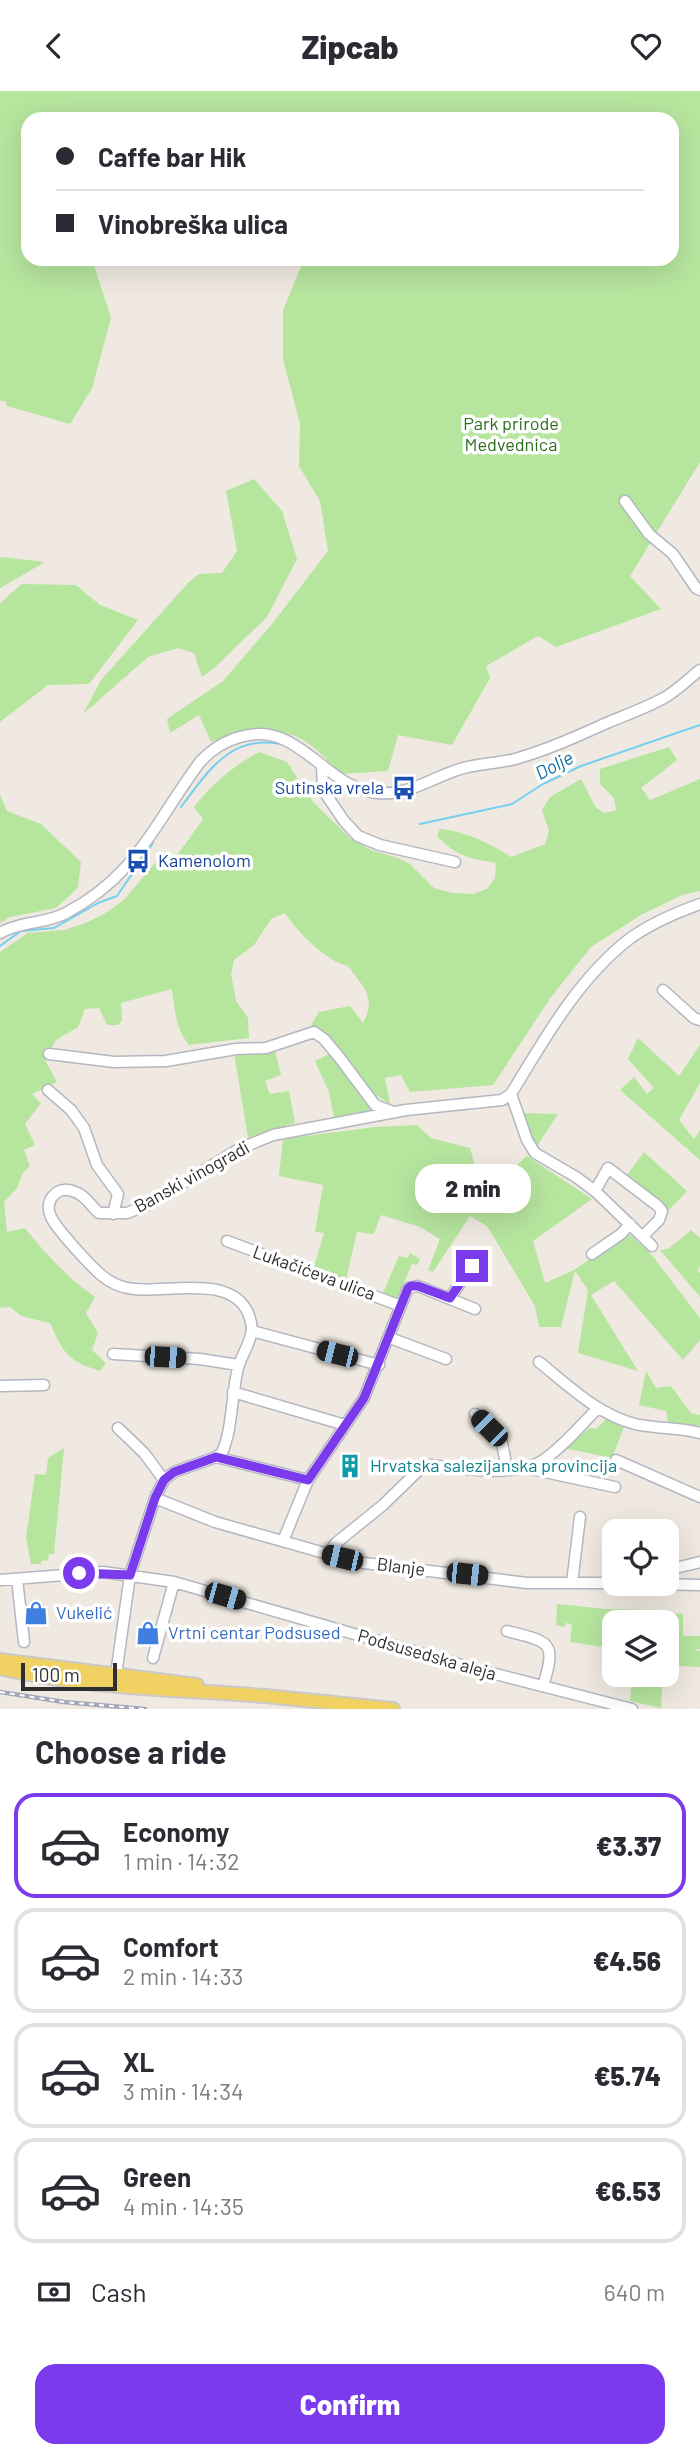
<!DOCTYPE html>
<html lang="en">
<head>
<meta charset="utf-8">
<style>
	body { margin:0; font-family:Barlow,sans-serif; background:#f7f7f7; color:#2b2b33; height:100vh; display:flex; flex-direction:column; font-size:26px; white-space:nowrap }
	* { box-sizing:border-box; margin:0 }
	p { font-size:23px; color:#7c7c81 }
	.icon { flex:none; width:38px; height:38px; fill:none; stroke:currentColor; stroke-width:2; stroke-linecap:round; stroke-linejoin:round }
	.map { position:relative; height:1618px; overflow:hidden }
	.side { display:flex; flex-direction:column; background:#fff; flex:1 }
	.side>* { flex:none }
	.banner { position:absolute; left:21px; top:21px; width:658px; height:154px; border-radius:21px; box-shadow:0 7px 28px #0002; display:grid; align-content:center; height:154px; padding:0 35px; background:#fff }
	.buttons { position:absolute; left:602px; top:1428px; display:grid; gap:14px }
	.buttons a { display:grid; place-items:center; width:77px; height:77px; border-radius:14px; background:#fff; box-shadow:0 7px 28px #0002; font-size:35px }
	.scale { position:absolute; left:21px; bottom:18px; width:96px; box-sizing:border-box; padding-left:7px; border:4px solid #2e2e2e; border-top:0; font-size:19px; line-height:24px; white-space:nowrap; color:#2e2e2e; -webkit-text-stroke:5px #fff; paint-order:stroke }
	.end { position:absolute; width:32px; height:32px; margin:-16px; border:9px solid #7c3aed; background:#fff; box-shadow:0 0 0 4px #fff }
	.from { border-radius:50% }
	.bubble { position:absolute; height:49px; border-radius:21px; background:#fff; box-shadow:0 7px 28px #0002; font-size:23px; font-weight:800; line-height:49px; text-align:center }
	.car { position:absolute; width:21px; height:42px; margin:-21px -10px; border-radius:9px; box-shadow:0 0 5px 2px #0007; background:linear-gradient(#222 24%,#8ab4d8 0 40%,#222 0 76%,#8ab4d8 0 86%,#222 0) }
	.banner b { display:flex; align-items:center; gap:24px; height:66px; font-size:26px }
	.banner b+b { border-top:2px solid #e1e1e2 }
	.banner i { width:18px; height:18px; background:#2b2b33 }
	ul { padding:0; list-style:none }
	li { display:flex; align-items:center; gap:21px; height:105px; margin:0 14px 10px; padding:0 21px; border:4px solid #e1e1e2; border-radius:21px }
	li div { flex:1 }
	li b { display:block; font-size:26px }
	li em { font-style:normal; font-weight:800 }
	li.current { border-color:#7c3aed }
	li>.icon { width:63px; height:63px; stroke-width:1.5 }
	h2 { padding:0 35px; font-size:32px; line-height:84px }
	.pay { display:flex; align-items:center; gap:18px; height:77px; padding:0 35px; font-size:26px }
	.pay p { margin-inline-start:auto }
	.button { display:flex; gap:14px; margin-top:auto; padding:14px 35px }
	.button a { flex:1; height:80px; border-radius:21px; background:#7c3aed; color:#fff; font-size:28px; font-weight:800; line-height:80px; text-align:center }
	header { display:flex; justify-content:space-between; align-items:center; height:91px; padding:0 35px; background:#fff; font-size:32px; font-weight:800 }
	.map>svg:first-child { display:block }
	.green { fill:#b6e59e }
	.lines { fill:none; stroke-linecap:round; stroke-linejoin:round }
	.stream { stroke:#75cff0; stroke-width:2 }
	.minor-casing { stroke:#b4b7c1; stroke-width:13 }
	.major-casing { stroke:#c9c9c9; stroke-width:16 }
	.minor { stroke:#fff; stroke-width:10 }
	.major { stroke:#f2d163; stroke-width:12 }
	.rail-casing { stroke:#a3a6b8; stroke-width:4.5 }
	.rail { stroke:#fff; stroke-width:2; stroke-dasharray:5; stroke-linecap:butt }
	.route { stroke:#7c3aed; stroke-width:9 }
	.labels { text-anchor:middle; stroke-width:7; stroke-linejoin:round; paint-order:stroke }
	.park-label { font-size:18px; fill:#2c6e1b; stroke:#fff }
	.transit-label { font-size:18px; fill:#164399; stroke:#fff; text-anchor:end }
	.street-label { font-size:18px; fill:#2e2e2e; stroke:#fff }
	.culture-label { font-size:18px; fill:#0d838f; stroke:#fff; text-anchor:start }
	.shop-label { font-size:18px; fill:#366cbe; stroke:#fff; text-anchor:start }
	.water-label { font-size:19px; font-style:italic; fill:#0d6fa3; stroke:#fff }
</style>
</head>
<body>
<header><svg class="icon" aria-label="back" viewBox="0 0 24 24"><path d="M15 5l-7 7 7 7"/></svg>Zipcab<svg class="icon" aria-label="heart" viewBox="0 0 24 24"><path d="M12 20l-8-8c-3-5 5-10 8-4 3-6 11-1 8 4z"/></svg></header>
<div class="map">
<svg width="700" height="1618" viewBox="0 0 700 1618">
	<rect width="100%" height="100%" fill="#efe9e1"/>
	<path class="green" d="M0,0H700V371L630,485L661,518L556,556L538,545L486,575L490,587L452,654L398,644L388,680L341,683C329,672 317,657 303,649C277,634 238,640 211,651L199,624L170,642L167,628L223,590L272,533L328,460L320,410L299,375L300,333L283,268V219L304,168H672V28H28V168H92L111,227L92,297L70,333L7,315L5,310H0Z
		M254,388L282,420L297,468L267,526L214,577L202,586L194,562L178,557L148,566L83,623L101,589L188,492L199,483L222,482L237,460L226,400Z
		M0,466L45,471L0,497Z
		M22,493L76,494L100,514L138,529L89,593L48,594L0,631V512Z
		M669,656L677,669L641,697L650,709L700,688V800L682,804L641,824L591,856L551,906L493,994L410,1001L401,984L385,987L390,1013L373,1002L331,950L311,934L319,921L350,915L363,932C377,906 363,896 348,875C326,870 297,841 285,822L271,828L254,854L234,869L231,883L236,910L248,927L249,947L189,954C175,936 175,920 172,898L121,912L122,929L118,934H107L99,917L85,918L78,936L56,949L45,969L57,991L32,1003L41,1012L25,1033L35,1054L24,1059L30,1075L23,1082L17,1097L4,1111L7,1141L25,1137C45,1163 68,1187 95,1206L86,1222L98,1242L92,1259L106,1272L100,1280C68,1270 63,1262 50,1232L21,1225L10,1216L0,1217V861L28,842L64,839L86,832L107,821L124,809L165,760L176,766L203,728L194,716C213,692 232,676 259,661L287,671L314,712L350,747L371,759L398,767L410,773L434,797L452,802L473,803L487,798L495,787L496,772C469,767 457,766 437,745L440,738C464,740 492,753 511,766L545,753L549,740L542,719L550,706L581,688L596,717L605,722L616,719L614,707L600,693V678Z
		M0,704L7,720L41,733L81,771L78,797L56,817L10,826L0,832Z
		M638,947L679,985L700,954V992L679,1029L694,1048L700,1039V1069L620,999L634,986L647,1003L654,997L628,968Z
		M274,956L281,984L265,990L270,1003L289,1000L295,1032L248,1047L234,962Z
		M333,961L366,1013L380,1018L334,1026L329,1001L315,970Z
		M523,1022L558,1023L537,1055L530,1045Z
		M417,1034L431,1047L470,1057L482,1100L500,1089L527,1065L592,1108L533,1150L545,1192L574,1179L628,1142L651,1163L700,1227V1249L683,1269L614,1190L591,1204L638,1280L578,1262L588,1199L575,1180L561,1236H539L535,1215L487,1135L470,1125L433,1181L428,1179L440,1148L420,1136L381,1124L374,1143L357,1141L346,1189L314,1176L324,1142L315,1141L323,1094L279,1085L283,1048L375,1036Z
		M644,1061L687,1100L669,1119L627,1084Z
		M691,1139L700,1147V1175L697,1179L700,1182V1206L660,1159L668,1158Z
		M410,1162L420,1168L417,1174L412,1173L397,1207L383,1202L399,1165L408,1167Z
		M646,1280L656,1297L671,1295L691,1322L700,1324V1335L668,1331L666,1320L639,1314Z
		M606,1328L624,1336L612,1367L564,1357L590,1337L596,1338Z
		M64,1357L54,1463H49L48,1469L41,1470V1473H31L26,1447L35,1383L46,1384L48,1367Z
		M557,1513L605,1518L654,1519L655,1522L683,1523V1545H700V1558L693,1559L700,1560V1576L667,1574V1564L671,1552L667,1551V1531H614V1543H607L604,1556L570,1551L572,1533L566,1532L565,1536L556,1534Z
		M632,1584H663L661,1617L630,1610Z"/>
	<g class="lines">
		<path class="stream" d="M181,716C209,679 232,641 285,654
			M420,733L512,713L543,693L581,675L700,634
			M0,855L21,840L54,837L98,812L117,805L153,752"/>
		<g class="minor-casing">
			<path id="minor" d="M625,410L649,443L673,463L696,497L700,499
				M322,674L323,699L344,730L358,745L380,754L455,771
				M0,842C21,830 46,833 66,822C138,784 155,731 200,671C211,659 225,650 240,646C299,628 324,697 377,702C407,705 430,688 457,679C476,672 496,673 515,668C547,659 578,645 609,631C626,624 645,617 662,608C676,601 688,588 700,579
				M663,899L694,927L700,929
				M49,963L114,971L166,970L236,958L266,957L314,941L324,948L339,966L375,1014L393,1021
				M48,999L71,1019L84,1037L97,1074L118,1103L113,1123
				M511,1003L527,1049L535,1062L576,1086L595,1100L652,1155
				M595,1100L608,1077L658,1115L662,1120L659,1129L643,1145
				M227,1150L401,1215
				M592,1163L621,1143L630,1133
				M450,1207L472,1175
				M252,1240L379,1274
				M390,1247L446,1268
				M113,1263L200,1268L238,1274
				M539,1271C569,1295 597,1323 635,1333C656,1338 679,1336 700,1342
				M0,1295L44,1294
				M233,1301L345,1334
				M475,1323L502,1352L507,1378
				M118,1337L144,1362L164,1389
				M216,1366L308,1389
				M616,1369L700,1406
				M526,1377L615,1396
				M155,1407L215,1431L356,1471L527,1492H614
				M283,1450L308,1389L364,1307L408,1197L418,1195L475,1218
				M327,1464L336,1452L383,1414L422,1376L430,1374C461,1377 515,1387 542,1370C563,1356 580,1335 597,1318
				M667,1479L700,1471
				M17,1488L24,1551
				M0,1489L103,1481L174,1491L472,1577L632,1618
				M572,1492L580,1426
				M651,1493L700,1494
				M507,1540C550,1551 557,1550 543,1595
				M153,1567L174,1491
				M115,1591L130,1484L155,1407L164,1389L174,1381L216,1366L222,1362C233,1336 231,1305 238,1277C241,1265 249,1255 251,1243C253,1237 250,1227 248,1222C231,1183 167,1202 134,1198C121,1197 110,1192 100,1183C89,1173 58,1140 51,1126C43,1109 58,1093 75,1101C85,1104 91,1115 99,1122H127L145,1115L239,1058L273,1044L406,1019L502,1009L511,1003C544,949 577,889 628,849C649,833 675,822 700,813"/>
		</g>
		<g class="major-casing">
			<path id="major" d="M0,1569L197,1594
				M0,1577C87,1598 177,1598 265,1605C308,1609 350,1614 393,1618"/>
		</g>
		<use href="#minor" class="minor"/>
		<use href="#major" class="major"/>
		<g class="rail-casing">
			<path id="rail" d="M0,1601L64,1611L145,1618"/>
		</g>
		<use href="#rail" class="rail"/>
	</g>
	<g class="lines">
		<path class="route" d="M79,1482L130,1484L155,1407L164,1389L174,1381L216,1366L308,1389L364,1307L408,1197L411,1195H418L450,1207L472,1175"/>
	</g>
	<defs>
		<g id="bus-bare" transform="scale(1.89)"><path d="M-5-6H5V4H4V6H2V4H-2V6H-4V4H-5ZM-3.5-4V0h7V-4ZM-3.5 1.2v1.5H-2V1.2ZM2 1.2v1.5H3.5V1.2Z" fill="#1a4fb4" stroke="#fff" stroke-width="2.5" paint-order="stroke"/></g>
		<g id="building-bare" transform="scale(1.89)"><path d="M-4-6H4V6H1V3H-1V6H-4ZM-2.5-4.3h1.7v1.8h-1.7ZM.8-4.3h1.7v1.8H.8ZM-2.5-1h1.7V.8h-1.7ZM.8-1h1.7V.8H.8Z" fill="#0f9aa8" stroke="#fff" stroke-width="2.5" paint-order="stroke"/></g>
		<g id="shop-bare" transform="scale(1.89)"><path d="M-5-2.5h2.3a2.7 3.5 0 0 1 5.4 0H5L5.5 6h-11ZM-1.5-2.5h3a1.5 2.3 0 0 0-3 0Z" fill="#3f7fe0" stroke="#fff" stroke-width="2.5" paint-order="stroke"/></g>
	</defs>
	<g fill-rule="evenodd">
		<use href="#bus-bare" x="404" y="697"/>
		<use href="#bus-bare" x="138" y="770"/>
		<use href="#building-bare" x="350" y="1375"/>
		<use href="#shop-bare" x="36" y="1522"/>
		<use href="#shop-bare" x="148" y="1542"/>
	</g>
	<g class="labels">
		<g class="park-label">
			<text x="511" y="339">Park prirode<tspan x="511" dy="21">Medvednica</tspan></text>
		</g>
		<g class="transit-label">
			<text x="384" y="703">Sutinska vrela</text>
			<text x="158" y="776" text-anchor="start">Kamenolom</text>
		</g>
		<g class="street-label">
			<text transform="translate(192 1086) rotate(-29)" y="6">Banski vinogradi</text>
			<text transform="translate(314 1182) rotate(20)" y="6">Lukačićeva ulica</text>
			<text transform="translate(401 1476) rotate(7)" y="6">Blanje</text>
			<text transform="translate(427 1564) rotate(16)" y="6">Podsusedska aleja</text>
		</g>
		<g class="culture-label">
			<text x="370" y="1381">Hrvatska salezijanska provincija</text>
		</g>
		<g class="shop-label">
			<text x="56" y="1528">Vukelić</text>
			<text x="168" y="1548">Vrtni centar Podsused</text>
		</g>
		<g class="water-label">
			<text transform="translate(554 674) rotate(-28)" y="7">Dolje</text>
		</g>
	</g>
</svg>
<div class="buttons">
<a><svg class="icon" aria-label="locate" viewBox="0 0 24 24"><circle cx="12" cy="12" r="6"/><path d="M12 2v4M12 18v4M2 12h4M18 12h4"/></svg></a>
<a><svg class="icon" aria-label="layers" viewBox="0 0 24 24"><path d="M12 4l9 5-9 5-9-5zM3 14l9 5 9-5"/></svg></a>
</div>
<div class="scale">100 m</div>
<i class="end from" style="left:79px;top:1482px"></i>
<i class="end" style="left:472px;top:1175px"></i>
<div class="bubble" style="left:415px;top:1073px;width:116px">2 min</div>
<i class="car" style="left:337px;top:1263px;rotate:284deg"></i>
<i class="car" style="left:165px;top:1266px;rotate:93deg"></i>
<i class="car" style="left:489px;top:1337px;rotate:315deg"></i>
<i class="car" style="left:342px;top:1467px;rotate:283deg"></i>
<i class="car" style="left:467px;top:1483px;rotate:96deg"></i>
<i class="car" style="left:225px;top:1505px;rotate:106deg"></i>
<div class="banner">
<b><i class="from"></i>Caffe bar Hik</b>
<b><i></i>Vinobreška ulica</b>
</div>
</div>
<section class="side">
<h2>Choose a ride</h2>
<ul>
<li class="current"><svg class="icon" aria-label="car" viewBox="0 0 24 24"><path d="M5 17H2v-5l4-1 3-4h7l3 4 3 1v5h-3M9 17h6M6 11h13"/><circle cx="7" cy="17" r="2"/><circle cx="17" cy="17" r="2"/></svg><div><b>Economy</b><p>1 min · 14:32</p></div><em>€3.37</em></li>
<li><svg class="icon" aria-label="car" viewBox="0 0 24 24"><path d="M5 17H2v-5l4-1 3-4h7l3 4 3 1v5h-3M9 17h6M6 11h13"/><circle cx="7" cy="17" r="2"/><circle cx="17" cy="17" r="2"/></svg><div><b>Comfort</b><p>2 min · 14:33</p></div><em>€4.56</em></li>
<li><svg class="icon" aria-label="car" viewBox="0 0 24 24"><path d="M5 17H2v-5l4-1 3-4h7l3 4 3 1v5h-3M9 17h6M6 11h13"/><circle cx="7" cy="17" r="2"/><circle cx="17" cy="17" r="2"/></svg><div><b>XL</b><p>3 min · 14:34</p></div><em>€5.74</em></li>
<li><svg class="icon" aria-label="car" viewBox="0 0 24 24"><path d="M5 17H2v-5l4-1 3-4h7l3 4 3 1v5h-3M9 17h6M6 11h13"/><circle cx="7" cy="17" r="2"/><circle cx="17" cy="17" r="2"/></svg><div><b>Green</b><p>4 min · 14:35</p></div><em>€6.53</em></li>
</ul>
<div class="pay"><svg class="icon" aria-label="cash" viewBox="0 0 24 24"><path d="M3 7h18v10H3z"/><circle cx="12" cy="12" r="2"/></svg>Cash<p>640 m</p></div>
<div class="button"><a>Confirm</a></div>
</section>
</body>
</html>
